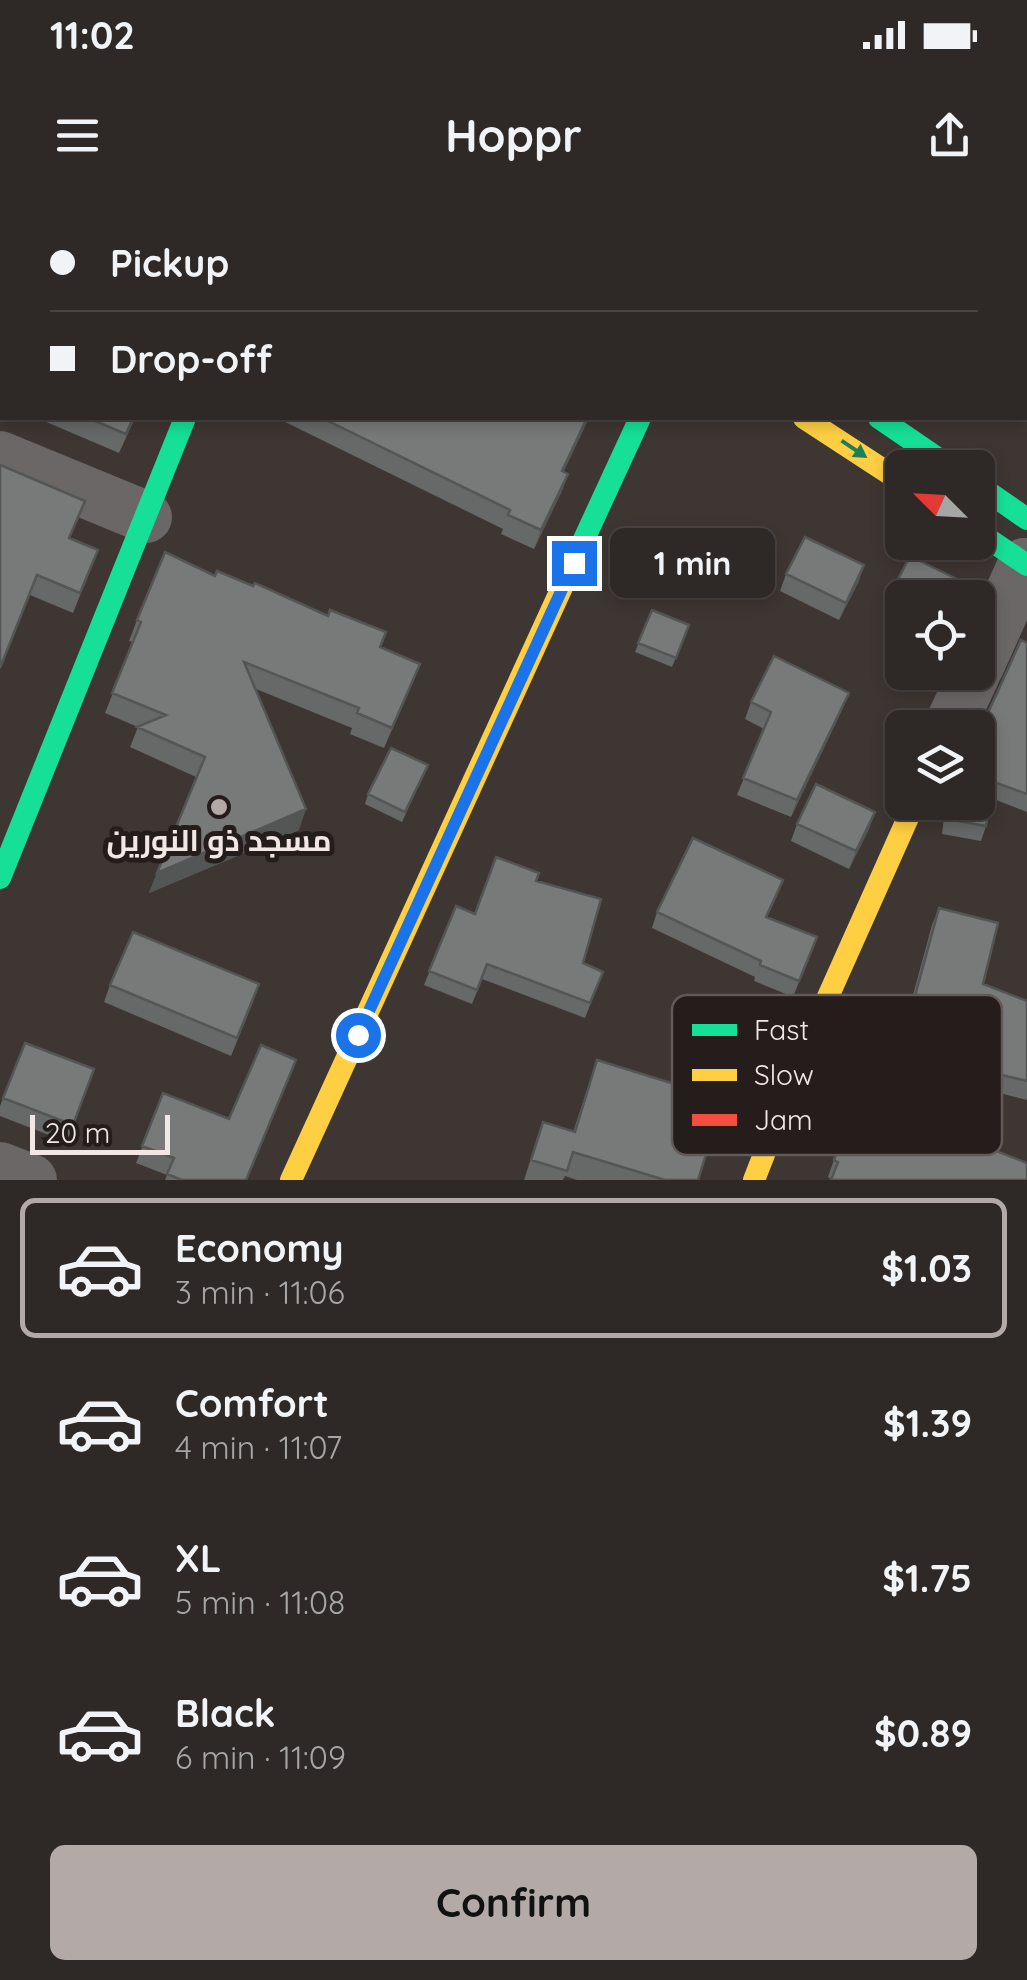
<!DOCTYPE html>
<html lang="en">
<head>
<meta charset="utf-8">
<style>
	body { margin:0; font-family:Quicksand,Cairo,sans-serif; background:#36302e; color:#f1f3f6; height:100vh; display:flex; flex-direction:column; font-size:38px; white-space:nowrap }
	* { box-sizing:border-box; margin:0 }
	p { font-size:32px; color:#a7a6a7 }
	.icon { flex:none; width:55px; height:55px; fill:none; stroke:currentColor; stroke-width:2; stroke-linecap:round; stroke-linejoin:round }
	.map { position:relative; height:980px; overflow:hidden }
	.sheet { display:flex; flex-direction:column; background:#2e2826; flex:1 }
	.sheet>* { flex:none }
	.top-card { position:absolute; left:0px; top:0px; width:1028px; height:220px; box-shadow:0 5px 15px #0003,0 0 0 2px #494443; display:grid; align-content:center; height:220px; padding:0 50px; background:#2e2826 }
	.needle { width:65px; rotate:294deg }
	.fabs { position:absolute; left:885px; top:250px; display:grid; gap:20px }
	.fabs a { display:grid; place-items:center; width:110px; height:110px; border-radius:15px; background:#2e2826; box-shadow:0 5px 15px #0003,0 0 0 2px #494443; font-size:50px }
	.scale { position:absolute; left:30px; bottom:25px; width:140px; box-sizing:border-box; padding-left:10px; border:5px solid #f2e7e4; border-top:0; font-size:28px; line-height:35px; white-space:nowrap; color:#f2e7e4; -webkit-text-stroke:8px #241d1b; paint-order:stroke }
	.end { position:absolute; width:45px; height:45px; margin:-22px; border:12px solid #1a73e8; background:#fff; box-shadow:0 0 0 5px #fff }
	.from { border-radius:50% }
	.bubble { position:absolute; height:70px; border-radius:15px; background:#2e2826; box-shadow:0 5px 15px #0003,0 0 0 2px #494443; font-size:32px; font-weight:700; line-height:70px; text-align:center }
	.top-card b { display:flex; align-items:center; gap:35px; height:95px; font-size:38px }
	.top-card b+b { border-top:2px solid #494443 }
	.top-card i { width:25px; height:25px; background:#f1f3f6 }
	ul { padding:18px 0 0; list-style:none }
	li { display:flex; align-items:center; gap:30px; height:140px; margin:0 20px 15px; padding:0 30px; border:5px solid transparent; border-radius:15px }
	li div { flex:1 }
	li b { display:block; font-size:38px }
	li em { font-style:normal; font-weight:700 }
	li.current { border-color:#b3a9a6 }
	li>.icon { width:90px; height:90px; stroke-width:1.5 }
	.action { display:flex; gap:20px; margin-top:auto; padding:20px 50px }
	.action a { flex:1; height:115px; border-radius:15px; background:#b3a9a6; color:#111; font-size:40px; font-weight:700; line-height:115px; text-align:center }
	.status { display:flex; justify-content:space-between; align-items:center; height:70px; padding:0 50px; background:#2e2826; direction:ltr }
	.status svg { height:28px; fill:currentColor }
	header { display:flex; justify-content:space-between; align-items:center; height:130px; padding:0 50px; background:#2e2826; font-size:45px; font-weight:700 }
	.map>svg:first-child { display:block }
	.built { fill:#4e3933 }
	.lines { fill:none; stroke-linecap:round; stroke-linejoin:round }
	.street { stroke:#6b6767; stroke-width:52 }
	.fast { stroke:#16e098; stroke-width:22 }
	.slow { stroke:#ffcf43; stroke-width:22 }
	.jam { stroke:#f24e42; stroke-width:22 }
	.wall { fill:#676868 }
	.shaded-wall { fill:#545555 }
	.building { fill:#787979; stroke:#545555; stroke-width:2.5 }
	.oneway { fill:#1d7e5a }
	.route { stroke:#1a73e8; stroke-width:12 }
	.poi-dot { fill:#b3a9a6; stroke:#241d1b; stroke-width:4 }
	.labels { text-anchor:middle; stroke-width:10; stroke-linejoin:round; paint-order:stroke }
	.poi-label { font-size:30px; font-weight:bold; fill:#f2e7e4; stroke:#241d1b }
	.key { fill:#241d1b; stroke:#625a57; stroke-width:2.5 }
	.key-label { font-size:28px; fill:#f2e7e4 }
</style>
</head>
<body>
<div class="status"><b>11:02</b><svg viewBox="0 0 49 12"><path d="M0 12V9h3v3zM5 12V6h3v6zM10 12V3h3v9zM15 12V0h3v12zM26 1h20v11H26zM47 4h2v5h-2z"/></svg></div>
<header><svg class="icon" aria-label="menu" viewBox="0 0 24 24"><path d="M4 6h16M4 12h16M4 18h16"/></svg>Hoppr<svg class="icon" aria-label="share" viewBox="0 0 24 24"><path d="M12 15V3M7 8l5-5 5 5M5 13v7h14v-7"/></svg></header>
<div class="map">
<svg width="1027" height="980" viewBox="0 0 1027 980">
	<rect width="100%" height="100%" fill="#3e3633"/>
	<path class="built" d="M535,0H1003L1001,2H538Z"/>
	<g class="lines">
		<path class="street" d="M269,2L270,0
			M1001,2L1003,0
			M0,257L146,317
			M978,466L1024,364
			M949,528L975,472
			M0,968L31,980"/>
		<path class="fast" d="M545,0L549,2
			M879,218L952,268
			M978,285L1027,319
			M978,332L1027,365
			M580,348L640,218
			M0,678L185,218"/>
		<path class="slow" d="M804,218L902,282
			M291,980L580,348
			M754,980L810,837L915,602"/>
		<path class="jam" d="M472,0L476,2"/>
	</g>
	<path class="wall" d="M2,8V77L0,76V14Z
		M2,158V203L0,202V164Z
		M37,218H135L119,253Z
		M277,218H589L563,272L568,274L561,293L534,349L501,334L503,329Z
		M0,265L70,339L98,350L73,413L30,395Z
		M864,365L858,383L839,420L780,391L786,374Z
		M215,376L380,447L412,484L384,548L350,534L352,528L256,489L299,630L149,693L196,577L130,547L138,527L105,513L133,442L129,441L137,420Z
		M892,391L970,398H902V416L886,408Z
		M652,410L689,425L672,467L635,452Z
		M1027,443V612L991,598L986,626L981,641L942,634L946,602H978L982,526Z
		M751,502L842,510L791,617L737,595L764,529L745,519Z
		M428,565L402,622L365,604L368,594Z
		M797,624L869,629L849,669L791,641Z
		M536,681L583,763L603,772L585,818L482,779L472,804L424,785L456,706L475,714Z
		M777,696L767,717L817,737L793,797L754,781L755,777L652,728L657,712Z
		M939,708L983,784L1027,801V900L977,887L965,939L831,979L828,977L838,948L836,947L842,930L910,806L932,725Z
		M110,785L253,802L231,856L104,802Z
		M25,843L94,869L67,942L0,916V906Z
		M296,860L247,980H165L167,975L136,963L163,893L229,919Z
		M597,860L698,980H577L565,976L563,980H524L543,922L573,932Z"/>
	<path class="shaded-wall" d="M587,218H589L555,290L562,271Z
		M568,274L561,293L534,349L541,330Z
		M864,365L858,383L839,420L846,403Z
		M420,464L412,484L384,548L392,528Z
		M849,493L842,510L791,617L797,600Z
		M306,609L299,630L149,693L157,673Z
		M875,612L869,629L849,669L856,651Z"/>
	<path class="building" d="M7,0H129L127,2H5Z
		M385,0H409L416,2H384Z
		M2,8V55L0,54V14Z
		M1025,87L1027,88L1026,169L1025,168Z
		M2,158V181L0,180V164Z
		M88,218H133L126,234Z
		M322,218H587L562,271L568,274L541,330L508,315L510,310Z
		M0,265L85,301L69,338L98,350L80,393L37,375L0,468Z
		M805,337L864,365L846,403L786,374Z
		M165,352L215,376L217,371L253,386L255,383L328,416L330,410L386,432L380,447L420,464L392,528L357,513L359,508L244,462L306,609L157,673L205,557L137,527L166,515L112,493L141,422L137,420Z
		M910,356L973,387L968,398H906L892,391Z
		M652,410L689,425L676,458L638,443Z
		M1021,440L1027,443V594L994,582L986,626L947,619L949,602H978V531L982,526Z
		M774,456L849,493L797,600L743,578L771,512L751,502Z
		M391,548L428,565L405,612L368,594Z
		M816,584L875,612L856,651L797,624Z
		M693,638L783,680L766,717L817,737L799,781L760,765L761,761L657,712Z
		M496,657L539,673L536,681L601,699L583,763L603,772L590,803L487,764L477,790L429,771L456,706L475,714Z
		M939,708L998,723L983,784L1027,801V881L981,870L965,939L1027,963V980H831L838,962L834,960L845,931L842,930L896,800L912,807Z
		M133,732L259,784L237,838L110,785Z
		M25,843L94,869L73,925L3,898Z
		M261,845L296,860L246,980H182L167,974L174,958L142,946L163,893L229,919Z
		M597,860L723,899L698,980H665L573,952L567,971L531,960L543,922L575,932Z"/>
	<defs><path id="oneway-solid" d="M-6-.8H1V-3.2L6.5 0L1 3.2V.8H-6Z" transform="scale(2.5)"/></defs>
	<use class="oneway" href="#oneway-solid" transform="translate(854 249) rotate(34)"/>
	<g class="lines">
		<path class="route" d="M358,835L574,363"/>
	</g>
	<circle class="poi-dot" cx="219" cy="607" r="10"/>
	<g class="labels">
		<g class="poi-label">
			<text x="219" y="651">مسجد ذو النورين</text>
		</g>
	</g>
	<rect x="672" y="795" width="330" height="160" rx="15" class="key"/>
	<rect x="692" y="824" width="45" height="12" fill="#16e098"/>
	<rect x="692" y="869" width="45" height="12" fill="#ffcf43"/>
	<rect x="692" y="914" width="45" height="12" fill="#f24e42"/>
	<g class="key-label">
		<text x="754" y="840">Fast</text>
		<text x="754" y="885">Slow</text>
		<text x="754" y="930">Jam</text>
	</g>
</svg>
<div class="fabs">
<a><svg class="needle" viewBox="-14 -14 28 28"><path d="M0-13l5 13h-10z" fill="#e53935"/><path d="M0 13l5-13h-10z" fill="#a7a6a7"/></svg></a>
<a><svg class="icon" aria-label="locate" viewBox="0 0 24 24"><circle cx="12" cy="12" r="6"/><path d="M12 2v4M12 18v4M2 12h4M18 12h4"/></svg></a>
<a><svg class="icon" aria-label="layers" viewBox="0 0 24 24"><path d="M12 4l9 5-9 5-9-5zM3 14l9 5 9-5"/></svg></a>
</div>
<div class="scale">20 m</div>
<i class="end from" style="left:358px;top:835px"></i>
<i class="end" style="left:574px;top:363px"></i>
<div class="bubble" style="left:610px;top:328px;width:165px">1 min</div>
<div class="top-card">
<b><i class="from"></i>Pickup</b>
<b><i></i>Drop-off</b>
</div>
</div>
<section class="sheet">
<ul>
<li class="current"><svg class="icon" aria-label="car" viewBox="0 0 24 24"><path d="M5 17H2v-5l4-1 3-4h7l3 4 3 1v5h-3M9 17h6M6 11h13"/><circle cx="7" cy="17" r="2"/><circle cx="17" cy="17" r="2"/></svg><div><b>Economy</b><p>3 min · 11:06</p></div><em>$1.03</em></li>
<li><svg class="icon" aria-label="car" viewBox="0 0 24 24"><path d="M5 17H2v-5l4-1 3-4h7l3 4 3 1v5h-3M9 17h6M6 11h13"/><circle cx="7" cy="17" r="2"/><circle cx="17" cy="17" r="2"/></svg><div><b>Comfort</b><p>4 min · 11:07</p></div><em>$1.39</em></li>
<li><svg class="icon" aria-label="car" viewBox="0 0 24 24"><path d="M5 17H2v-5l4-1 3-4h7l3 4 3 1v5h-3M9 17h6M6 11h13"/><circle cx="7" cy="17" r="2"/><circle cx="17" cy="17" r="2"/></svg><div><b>XL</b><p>5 min · 11:08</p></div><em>$1.75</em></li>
<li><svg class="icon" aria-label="car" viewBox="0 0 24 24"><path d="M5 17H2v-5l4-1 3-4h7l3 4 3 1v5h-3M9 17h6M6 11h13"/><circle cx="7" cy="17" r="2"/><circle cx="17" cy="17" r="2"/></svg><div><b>Black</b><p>6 min · 11:09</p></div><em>$0.89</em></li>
</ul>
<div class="action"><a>Confirm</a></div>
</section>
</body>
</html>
